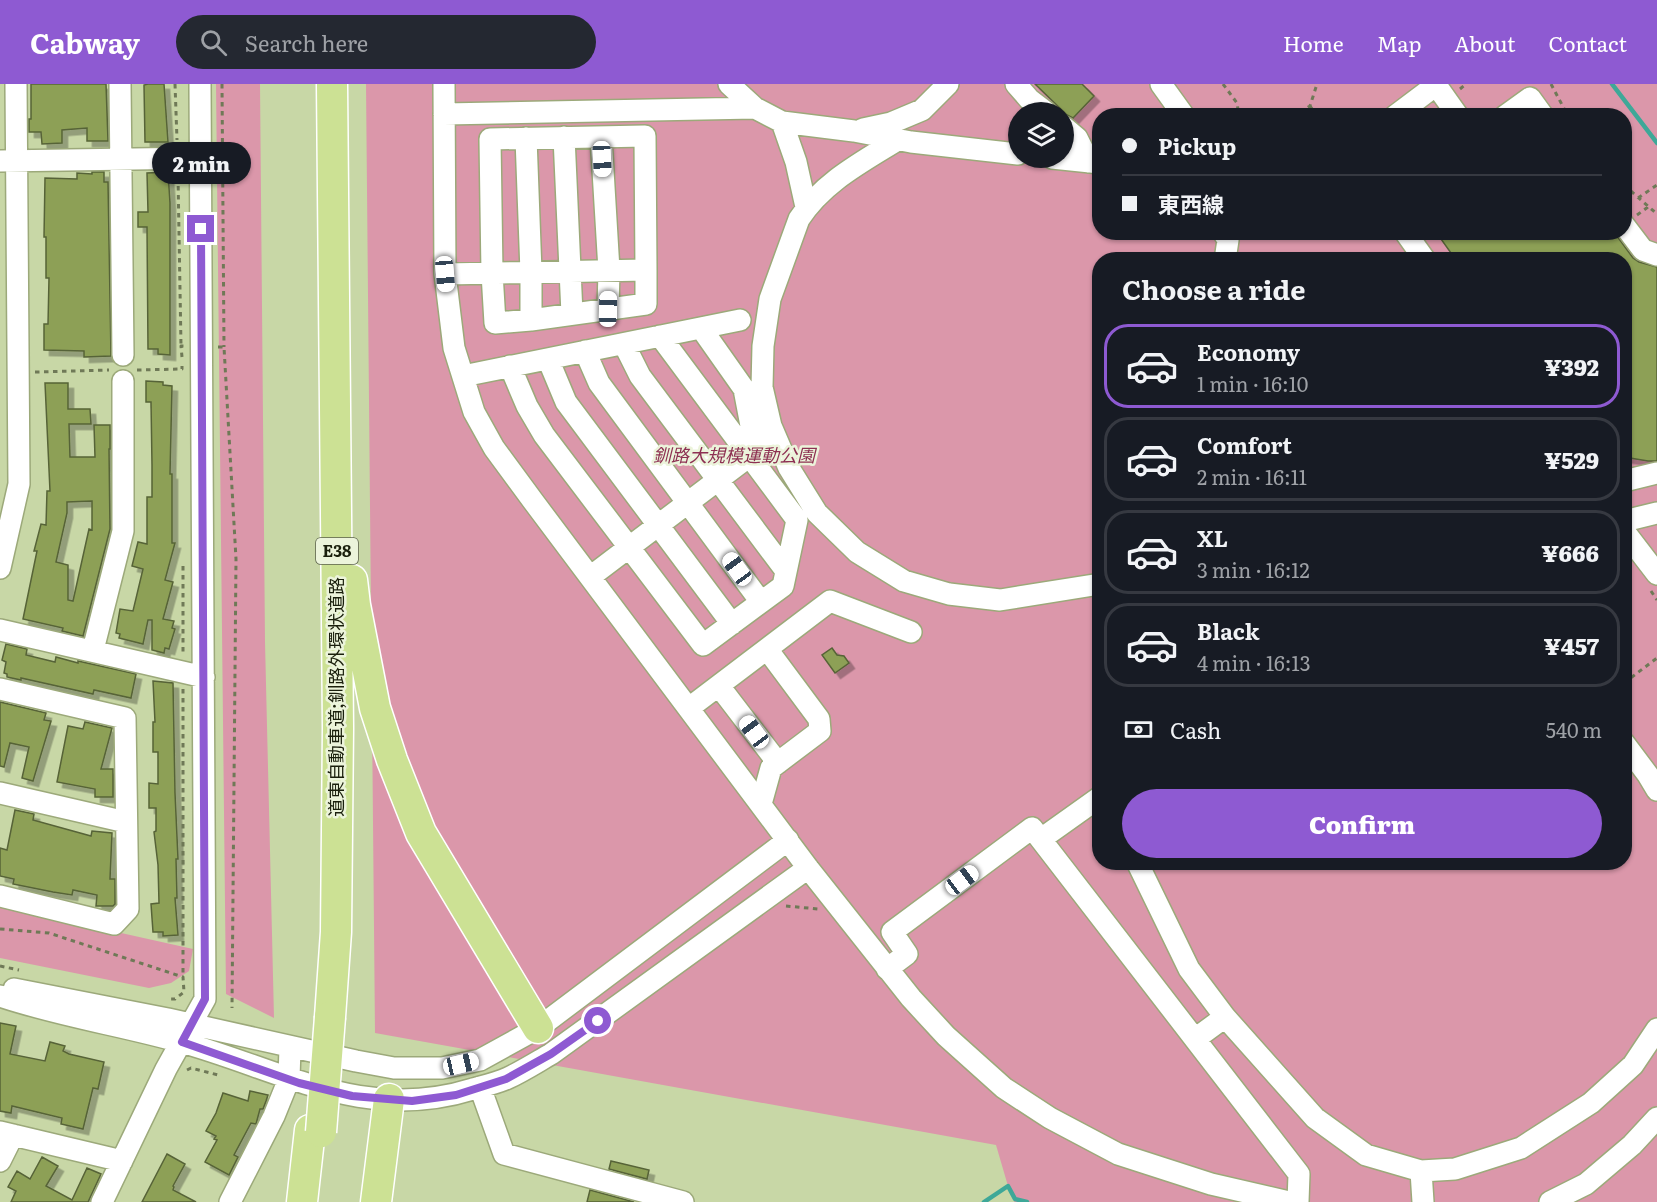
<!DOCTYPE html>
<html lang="en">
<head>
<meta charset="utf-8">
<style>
	body { margin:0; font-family:Literata,"Noto Sans JP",serif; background:#242831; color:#f1f3f6; height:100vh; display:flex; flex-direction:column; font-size:22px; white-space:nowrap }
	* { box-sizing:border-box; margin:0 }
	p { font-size:20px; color:#9ea1a6 }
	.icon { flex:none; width:33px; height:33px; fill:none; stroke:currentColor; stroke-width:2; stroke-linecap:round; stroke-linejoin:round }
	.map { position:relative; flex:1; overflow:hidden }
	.sheet { position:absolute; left:1092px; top:168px; width:540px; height:618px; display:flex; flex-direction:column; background:#171b24; border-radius:24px; box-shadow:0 2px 4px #0004 }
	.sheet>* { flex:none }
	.guide { position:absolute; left:1092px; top:24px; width:540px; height:132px; border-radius:24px; box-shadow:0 2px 4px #0004; display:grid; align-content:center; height:132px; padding:0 30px; background:#171b24 }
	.fabs { position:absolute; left:1008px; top:18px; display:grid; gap:12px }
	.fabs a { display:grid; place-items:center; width:66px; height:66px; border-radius:50%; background:#171b24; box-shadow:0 2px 4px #0004; font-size:30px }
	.end { position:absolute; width:27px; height:27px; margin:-14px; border:8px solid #8e5ad2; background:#fff; box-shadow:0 0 0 3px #fff }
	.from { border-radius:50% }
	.bubble { position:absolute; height:42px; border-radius:21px; background:#171b24; box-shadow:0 2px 4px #0004; font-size:20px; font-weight:800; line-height:42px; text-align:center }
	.car { position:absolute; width:18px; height:36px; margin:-18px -9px; border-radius:8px; box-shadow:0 0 4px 2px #0007; background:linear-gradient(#fff 24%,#345 0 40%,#fff 0 76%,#345 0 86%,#fff 0) }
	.guide b { display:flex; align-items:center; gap:21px; height:57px; font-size:22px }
	.guide b+b { border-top:2px solid #363941 }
	.guide i { width:15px; height:15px; background:#f1f3f6 }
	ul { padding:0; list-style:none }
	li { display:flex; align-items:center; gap:18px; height:84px; margin:0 12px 9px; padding:0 18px; border:3px solid #363941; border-radius:24px }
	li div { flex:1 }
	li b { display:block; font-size:22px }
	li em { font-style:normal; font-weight:800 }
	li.current { border-color:#8e5ad2 }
	li>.icon { width:54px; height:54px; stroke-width:1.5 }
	h2 { padding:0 30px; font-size:27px; line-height:72px }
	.pay { display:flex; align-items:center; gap:15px; height:66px; padding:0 30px; font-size:22px }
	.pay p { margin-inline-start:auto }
	.cta { display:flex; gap:12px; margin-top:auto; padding:12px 30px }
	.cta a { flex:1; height:69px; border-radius:36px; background:#8e5ad2; color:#fff; font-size:24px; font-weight:800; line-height:69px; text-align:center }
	header { display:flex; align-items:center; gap:36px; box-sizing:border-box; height:84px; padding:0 30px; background:#8e5ad2; color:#fff }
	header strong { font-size:28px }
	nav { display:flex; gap:33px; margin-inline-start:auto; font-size:21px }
	.search { width:420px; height:54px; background:#242831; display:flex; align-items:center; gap:15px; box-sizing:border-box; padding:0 21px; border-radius:33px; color:#9ea1a6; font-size:22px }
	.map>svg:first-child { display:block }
	.green { fill:#db97aa; fill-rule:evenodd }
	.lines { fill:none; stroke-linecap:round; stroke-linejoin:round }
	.stream { stroke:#3ea898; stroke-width:4.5 }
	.building { fill:#8da057; stroke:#576337; stroke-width:1.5; fill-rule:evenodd; filter:url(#shadow) }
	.minor-casing { stroke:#9ca97a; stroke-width:24 }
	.highway-casing { stroke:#fff; stroke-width:33 }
	.path { stroke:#6f7957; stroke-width:3; stroke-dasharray:4.5 4.5; stroke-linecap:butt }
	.minor { stroke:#fff; stroke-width:21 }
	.highway { stroke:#cce194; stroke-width:30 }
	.highway-bridge-casing { stroke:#fff; stroke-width:33; stroke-linecap:butt }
	.highway-bridge { stroke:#cce194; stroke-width:30 }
	.route { stroke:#8e5ad2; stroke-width:8 }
	.labels { text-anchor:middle; stroke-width:5; stroke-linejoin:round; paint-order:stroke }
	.shield { fill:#ecf4db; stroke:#595f4a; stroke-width:1.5 }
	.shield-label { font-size:16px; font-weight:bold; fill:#1a1f0c }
	.park-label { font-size:18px; font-style:italic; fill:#8d3052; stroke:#ecf4db }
	.street-label { font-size:18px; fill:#1a1f0c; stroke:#ecf4db }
</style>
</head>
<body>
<header>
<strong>Cabway</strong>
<div class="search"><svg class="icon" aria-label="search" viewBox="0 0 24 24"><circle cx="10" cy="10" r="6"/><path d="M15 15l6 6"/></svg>Search here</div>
<nav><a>Home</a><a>Map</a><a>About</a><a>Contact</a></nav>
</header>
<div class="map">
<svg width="1657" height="1118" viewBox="0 0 1657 1118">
	<defs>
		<filter id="shadow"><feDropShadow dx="5.5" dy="5.5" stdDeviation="0" flood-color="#0004"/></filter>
	</defs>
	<rect width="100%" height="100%" fill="#c8d7a6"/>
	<path class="green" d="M216,0H260L265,558L274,934L226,910Z
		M366,0H1657V1118H1014L1015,1115L1008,1102L996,1061L375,949ZM1018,28H1064V74H1018ZM1100,32H1624V148H1100ZM1100,176H1624V778H1100Z
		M0,822L193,865L189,887L171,899L149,904L0,874Z"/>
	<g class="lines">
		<path class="stream" d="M1612,0L1657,59
			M984,1118L1008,1102L1015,1115L1027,1118"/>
	</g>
	<path class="building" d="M31,0H106L108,57H87V44L62,46V59L42,60L41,48H29V35H31Z
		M148,0H164L168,58H145L144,1Z
		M1035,0H1082L1094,12L1073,34L1067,31Z
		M92,88H104V98H108L111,272L84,273V267L44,266V240H48L49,194H46V153H44L45,94L77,95V89L92,90Z
		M168,88L170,119V271L158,270V265H148L147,143H138V128H148L147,89Z
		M1436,148H1614L1633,174L1639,178L1657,183V377H1648L1624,373V176H1456Z
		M146,297L163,298V301L172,302L170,390H172V459H175L165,496L173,498L163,535L174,537L172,544L175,545L169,565L165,564L164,569L152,566V536H148L143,560L119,554L120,550L116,549L120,525L133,527L143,485L132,482L138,458L147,460V413H152V381L151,318H146Z
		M45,299H68V325H90L91,340H69L70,373H95L94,341H110V365H109L110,445L83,552L62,547L63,544L23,535L37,467H34L41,440L46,441L47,407H50ZM92,417V446L89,445L73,517L68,516V481L56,478L67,429V418Z
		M6,560L27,565L26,571L55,578L56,573L78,579V577L136,590L131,614L94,606L93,610L21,594V596L7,593V590L4,589L6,578L2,576Z
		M832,564L837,571L844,572L849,579L835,589L822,571Z
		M153,597L173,599L175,709L178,775H176L177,814H175L178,851L163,852V848H153L151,820L159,819L158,781L154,748L156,747V724H149V699L158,700V668H153V638H155Z
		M0,618L46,629L44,636L51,637L33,697L22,694L29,663L10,659L4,683L0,682Z
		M85,638L112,644L101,685H113V713H95V705L57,698L68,642L83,645Z
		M15,726L34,730L33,736L91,752L92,747L112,749L110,795H115V820L113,822H96L97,811L73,806L72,811L53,808L13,800L14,795L0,792V764L7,766Z
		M0,939L16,942L10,970L45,977L50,958L65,962L63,967L69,970L104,978L98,1005L93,1004L83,1045L61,1040L62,1034L12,1022L11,1029L0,1027Z
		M250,1007L268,1011L266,1017L263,1025H260L256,1040L251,1039L234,1071L238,1073L229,1091L205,1078L217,1056L214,1055L216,1052L206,1047L216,1029L223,1009L248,1017Z
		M167,1070L185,1080L173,1102L174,1103L173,1106L196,1118H142Z
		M42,1073L58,1082L46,1102L72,1116L87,1084L101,1090L88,1118H11L16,1107L8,1103L17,1087L30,1095Z
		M611,1077L649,1086L647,1095L609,1085Z
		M590,1106L634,1118H587Z"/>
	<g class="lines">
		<g class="minor-casing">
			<path id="minor" d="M120,0L123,271
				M444,0L445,190L454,264L474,328L494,364L533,417L808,784L911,914L946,952L1004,1004L1050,1034L1118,1070L1211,1100L1289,1118
				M729,0L755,24
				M1016,0L1029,15L1046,28
				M1161,0L1184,32
				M444,30L755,24L782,38L854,47L911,58L1018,70
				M1395,32L1436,1L1458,32
				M1505,32L1530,14L1543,32
				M782,38L796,78L806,123
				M1064,43L1077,54L1089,78
				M863,45L891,39L922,26L948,0
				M564,53L572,230
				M601,53L609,186L608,225
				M526,54L531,188V236
				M899,55C862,78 823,98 799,135L770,215L763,262L762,303L771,342L789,384L817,429L857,468L904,497L949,510L1000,516L1100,500
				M1052,74L1100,79
				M0,77L200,74
				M1624,141L1643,166L1657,171
				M1223,148L1228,156L1225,176
				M1405,148L1425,176
				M445,190L646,186L645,52L490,55L492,189L495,239L531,236L646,220V186
				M624,260L640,292L786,487
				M585,267L599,299L761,518
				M548,275L566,318L732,540
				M510,282L527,322L544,351L703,561L783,502L797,436L660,252
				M463,292L740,236
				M1624,397L1657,389
				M1624,437L1657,429
				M1624,447L1657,490
				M0,484L19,400L16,0
				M590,493L760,364L752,347L744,305L701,244
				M0,546L204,593
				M93,566L123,447V297
				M719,602L778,679
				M0,605L125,634L128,825L114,840L0,812
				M689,624L830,517L911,548
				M1624,659L1648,691L1657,706
				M0,709L126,738
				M761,720L771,684L820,647L819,635L767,565
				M1041,755L1100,713
				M1137,778L1189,885L1225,933L1315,1034L1366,1071L1421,1087L1455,1085L1521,1064L1591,1019L1633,981L1657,945
				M887,885L907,870L892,848L1032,744L1299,1090L1298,1118
				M14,905L168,935L356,977L394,984H442L480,976L538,944L788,756
				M0,912C59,932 121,941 181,958C282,986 364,1039 473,1005C484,1002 497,999 508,994C523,987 537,978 551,970L808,784
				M1195,955L1225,933
				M480,1003L504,1070L683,1118
				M0,1048L122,1077
				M0,1077L13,1051
				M1421,1087L1423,1118
				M102,1118L166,985L205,915L200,0
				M230,1118L274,1032L289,995L290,963
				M1550,1118L1586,1100L1632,1061L1657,1034"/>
		</g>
		<g class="highway-casing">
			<path id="highway" d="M352,496L355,521L375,624L392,676L421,749L538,944
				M330,933L336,848L338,644L332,0
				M302,1118L310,1046
				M376,1118L389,1015"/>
		</g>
		<path class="path" d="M175,0L177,56
			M222,0L224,263
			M1223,0L1237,19L1239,32
			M1551,0L1568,32
			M1460,5L1466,0
			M1310,22L1317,32
			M1292,32L1310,22L1317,0
			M178,93L181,262
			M1624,101L1657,130
			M1638,114L1657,101
			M1637,131L1648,123
			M218,263H224L236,475L232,924
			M182,273L181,262H185
			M137,286L182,285V282
			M35,288L109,286
			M183,482V571
			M1651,507L1657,516
			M1624,599L1657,574
			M183,605V893
			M786,822L818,825
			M0,845L49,849L183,893L184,908L175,915H169
			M0,882L19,886
			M187,986L191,984L218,991"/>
		<use href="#minor" class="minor"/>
		<use href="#highway" class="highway"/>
		<g class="highway-bridge-casing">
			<path id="highway-bridge" d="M321,1048L330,933"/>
		</g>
		<use href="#highway-bridge" class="highway-bridge"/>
	</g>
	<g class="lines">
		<path class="route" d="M201,145L205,915L182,958L299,999L352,1012L412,1017L456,1011L506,995L551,970L598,937"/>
	</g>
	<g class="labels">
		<rect class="shield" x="316" y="454" width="42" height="26" rx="4.5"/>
		<g class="shield-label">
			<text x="337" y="473">E38</text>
		</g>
		<g class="park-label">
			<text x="734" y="378">釧路大規模運動公園</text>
		</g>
		<g class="street-label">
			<text transform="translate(337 613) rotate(-90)" y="6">道東自動車道;釧路外環状道路</text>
		</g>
	</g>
</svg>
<div class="fabs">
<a><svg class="icon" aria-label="layers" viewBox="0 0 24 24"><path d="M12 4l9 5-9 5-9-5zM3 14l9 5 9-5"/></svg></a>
</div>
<i class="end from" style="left:598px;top:937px"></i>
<i class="end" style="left:201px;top:145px"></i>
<div class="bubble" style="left:152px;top:58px;width:99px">2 min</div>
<i class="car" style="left:602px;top:75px;rotate:177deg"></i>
<i class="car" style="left:445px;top:190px;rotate:175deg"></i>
<i class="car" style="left:608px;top:225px;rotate:1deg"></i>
<i class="car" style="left:737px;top:485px;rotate:324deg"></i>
<i class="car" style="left:754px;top:648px;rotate:323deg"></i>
<i class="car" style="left:962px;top:796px;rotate:53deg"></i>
<i class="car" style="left:461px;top:980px;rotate:77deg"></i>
<div class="guide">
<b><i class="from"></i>Pickup</b>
<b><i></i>東西線</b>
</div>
<section class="sheet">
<h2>Choose a ride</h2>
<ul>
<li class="current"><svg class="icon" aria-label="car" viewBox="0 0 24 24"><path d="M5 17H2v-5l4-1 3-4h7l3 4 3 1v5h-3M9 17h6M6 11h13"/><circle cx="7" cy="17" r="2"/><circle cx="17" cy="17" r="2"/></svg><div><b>Economy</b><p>1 min · 16:10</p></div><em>¥392</em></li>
<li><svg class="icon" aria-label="car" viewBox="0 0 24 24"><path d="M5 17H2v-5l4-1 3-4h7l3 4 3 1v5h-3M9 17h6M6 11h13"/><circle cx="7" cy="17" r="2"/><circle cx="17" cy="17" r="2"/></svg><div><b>Comfort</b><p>2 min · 16:11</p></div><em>¥529</em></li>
<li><svg class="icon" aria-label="car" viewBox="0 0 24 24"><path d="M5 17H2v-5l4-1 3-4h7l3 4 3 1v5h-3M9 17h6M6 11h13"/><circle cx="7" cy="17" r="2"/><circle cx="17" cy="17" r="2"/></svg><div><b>XL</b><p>3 min · 16:12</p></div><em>¥666</em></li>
<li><svg class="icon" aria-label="car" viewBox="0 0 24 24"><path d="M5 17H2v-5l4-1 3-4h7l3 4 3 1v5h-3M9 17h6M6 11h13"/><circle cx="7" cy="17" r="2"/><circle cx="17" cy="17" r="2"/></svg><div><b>Black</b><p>4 min · 16:13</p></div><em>¥457</em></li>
</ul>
<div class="pay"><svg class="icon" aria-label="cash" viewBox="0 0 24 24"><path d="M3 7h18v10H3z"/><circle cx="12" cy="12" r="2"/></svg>Cash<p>540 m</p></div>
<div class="cta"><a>Confirm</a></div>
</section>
</div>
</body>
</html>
